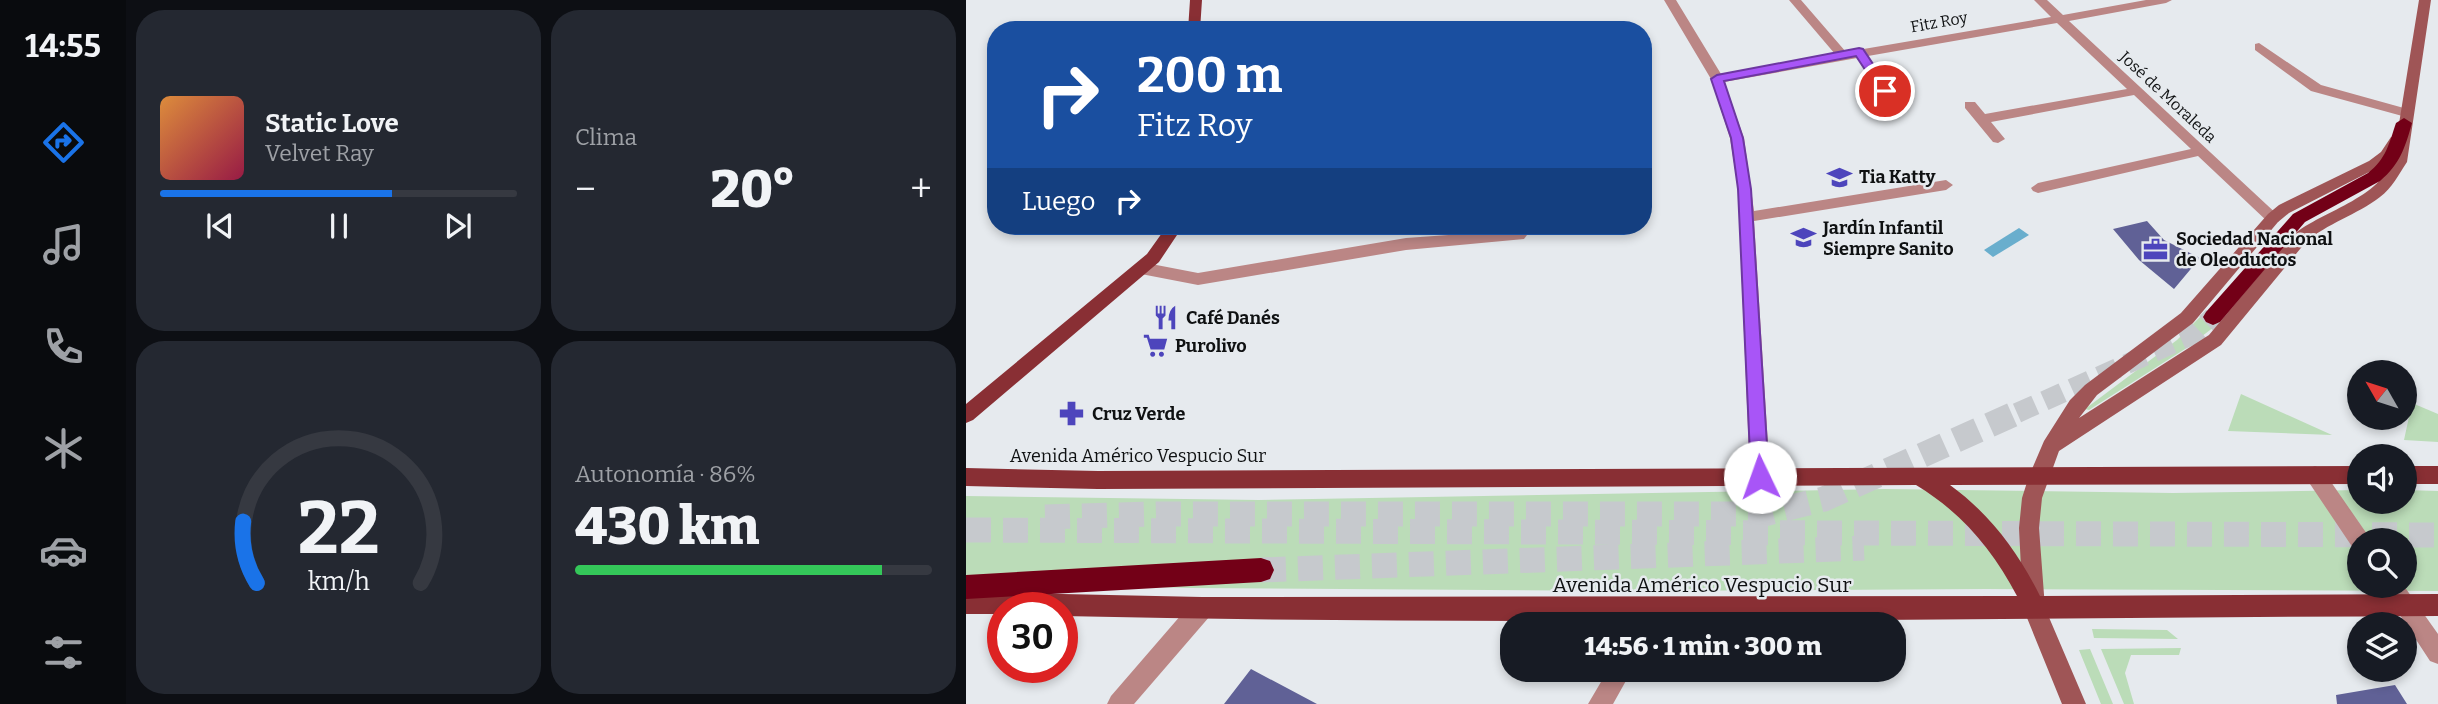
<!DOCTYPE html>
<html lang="es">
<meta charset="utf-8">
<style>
body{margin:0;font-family:Bitter,serif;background:#242831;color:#f1f3f6;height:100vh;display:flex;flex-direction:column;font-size:26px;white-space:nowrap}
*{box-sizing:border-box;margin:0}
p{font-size:23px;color:#9ea1a6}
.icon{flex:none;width:38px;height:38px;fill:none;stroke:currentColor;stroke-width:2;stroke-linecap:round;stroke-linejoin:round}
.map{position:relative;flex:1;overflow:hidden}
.details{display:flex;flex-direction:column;gap:10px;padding:10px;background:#0d0f14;width:840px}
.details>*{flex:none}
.banner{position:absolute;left:21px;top:21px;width:665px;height:214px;border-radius:28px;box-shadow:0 4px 10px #0003;background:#1a4fa0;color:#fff;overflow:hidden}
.needle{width:46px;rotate:309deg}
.buttons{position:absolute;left:1381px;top:360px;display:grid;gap:14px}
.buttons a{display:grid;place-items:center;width:70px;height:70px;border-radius:50%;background:#171b24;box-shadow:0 4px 10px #0003;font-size:35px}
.speed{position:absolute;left:21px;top:592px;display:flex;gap:14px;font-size:35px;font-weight:700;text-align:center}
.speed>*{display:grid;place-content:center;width:91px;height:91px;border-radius:50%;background:#171b24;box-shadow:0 4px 10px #0003;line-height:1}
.speed .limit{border:10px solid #d22;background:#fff;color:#111}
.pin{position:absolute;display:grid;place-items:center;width:60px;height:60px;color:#fff;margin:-30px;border:4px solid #fff;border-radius:50%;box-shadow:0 2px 7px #0007}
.me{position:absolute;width:77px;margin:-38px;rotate:357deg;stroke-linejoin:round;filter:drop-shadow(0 0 5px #0008)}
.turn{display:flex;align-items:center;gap:24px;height:147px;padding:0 35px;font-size:32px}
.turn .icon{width:91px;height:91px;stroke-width:2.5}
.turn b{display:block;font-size:49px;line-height:60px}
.then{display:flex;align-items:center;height:66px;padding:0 35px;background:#0003;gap:14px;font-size:26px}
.big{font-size:52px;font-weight:800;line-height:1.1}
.details .widget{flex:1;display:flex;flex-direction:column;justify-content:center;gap:10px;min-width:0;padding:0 24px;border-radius:28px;background:#242831}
.details .dial{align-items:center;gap:0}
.dial svg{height:182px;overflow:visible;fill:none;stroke:#363941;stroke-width:7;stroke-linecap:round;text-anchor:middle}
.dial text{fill:#f1f3f6;stroke:none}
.song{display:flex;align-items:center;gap:21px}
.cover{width:84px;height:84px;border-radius:10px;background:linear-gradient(135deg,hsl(30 70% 55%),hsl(340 70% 35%))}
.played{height:7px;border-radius:4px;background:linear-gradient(90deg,#1a73e8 65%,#363941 65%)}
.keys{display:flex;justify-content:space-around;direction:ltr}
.heat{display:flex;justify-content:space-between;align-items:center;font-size:38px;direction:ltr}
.charge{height:10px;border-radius:5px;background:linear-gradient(90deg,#34c759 86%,#363941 0)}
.details .tiles{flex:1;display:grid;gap:10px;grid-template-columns:repeat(2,1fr)}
.trip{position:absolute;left:534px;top:612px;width:406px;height:70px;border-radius:28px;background:#171b24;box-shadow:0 4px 10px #0003;font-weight:800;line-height:70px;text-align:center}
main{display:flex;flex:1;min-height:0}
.tab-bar{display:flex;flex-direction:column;width:126px;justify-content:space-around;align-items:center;background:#090b0e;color:#9ea1a6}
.tab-bar .icon{width:49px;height:49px}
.tab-bar .active{color:#1a73e8}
.tab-bar b{font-size:32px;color:#f1f3f6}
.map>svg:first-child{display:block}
.green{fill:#bbdcb8;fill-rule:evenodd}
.water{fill:#69aecd}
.building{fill:#606196}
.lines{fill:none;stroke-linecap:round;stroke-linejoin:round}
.highway-tunnel-far1{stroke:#c6c9cd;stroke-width:20;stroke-dasharray:20 10;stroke-linecap:butt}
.highway-tunnel{stroke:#c6c9cd;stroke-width:25;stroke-dasharray:25 12;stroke-linecap:butt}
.street{fill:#bb8685;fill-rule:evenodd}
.secondary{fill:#9f5556;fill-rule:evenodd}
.primary{fill:#892f34;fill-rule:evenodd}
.highway{fill:#730017;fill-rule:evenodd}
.route{fill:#a855f7;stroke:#6d37a1;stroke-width:2}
.labels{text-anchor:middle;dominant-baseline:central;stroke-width:5;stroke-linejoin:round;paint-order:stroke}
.far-street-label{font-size:16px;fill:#0f1112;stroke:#e6eaee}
.poi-label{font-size:18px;font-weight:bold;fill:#0f1112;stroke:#e6eaee;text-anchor:start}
.street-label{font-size:18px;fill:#0f1112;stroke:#e6eaee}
.near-street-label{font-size:21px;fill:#0f1112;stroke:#e6eaee}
</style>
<main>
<nav class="tab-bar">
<b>14:55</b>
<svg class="icon active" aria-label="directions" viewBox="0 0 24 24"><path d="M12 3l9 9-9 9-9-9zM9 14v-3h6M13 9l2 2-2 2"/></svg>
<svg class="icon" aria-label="music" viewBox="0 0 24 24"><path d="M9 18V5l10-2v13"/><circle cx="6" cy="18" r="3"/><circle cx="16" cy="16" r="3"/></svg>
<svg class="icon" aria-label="phone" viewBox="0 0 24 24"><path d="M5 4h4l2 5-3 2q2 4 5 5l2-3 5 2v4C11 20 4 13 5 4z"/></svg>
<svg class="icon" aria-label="climate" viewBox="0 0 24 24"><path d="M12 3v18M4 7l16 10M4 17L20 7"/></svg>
<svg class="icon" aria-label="car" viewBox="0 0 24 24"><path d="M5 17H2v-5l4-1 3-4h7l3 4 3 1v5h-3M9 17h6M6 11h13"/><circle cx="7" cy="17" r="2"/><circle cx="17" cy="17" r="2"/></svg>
<svg class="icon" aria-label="filters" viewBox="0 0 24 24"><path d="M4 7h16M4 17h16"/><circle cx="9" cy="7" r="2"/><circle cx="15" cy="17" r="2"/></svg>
</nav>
<section class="details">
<div class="tiles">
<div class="widget">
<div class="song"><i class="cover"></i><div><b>Static Love</b><p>Velvet Ray</p></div></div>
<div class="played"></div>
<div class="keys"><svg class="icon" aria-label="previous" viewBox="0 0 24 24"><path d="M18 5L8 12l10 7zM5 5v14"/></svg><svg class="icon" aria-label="pause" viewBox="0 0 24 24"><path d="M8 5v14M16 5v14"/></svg><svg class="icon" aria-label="next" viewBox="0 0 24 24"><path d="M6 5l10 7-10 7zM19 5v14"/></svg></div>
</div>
<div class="widget"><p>Clima</p>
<div class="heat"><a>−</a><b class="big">20°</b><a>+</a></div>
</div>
<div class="widget dial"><svg viewBox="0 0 100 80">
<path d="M14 69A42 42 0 1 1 86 69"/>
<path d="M14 69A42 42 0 0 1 8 42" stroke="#1a73e8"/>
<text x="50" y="56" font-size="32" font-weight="700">22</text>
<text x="50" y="72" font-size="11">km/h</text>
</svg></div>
<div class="widget"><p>Autonomía · 86%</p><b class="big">430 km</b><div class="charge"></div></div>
</div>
</section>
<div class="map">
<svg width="1472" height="704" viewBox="0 0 1472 704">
<rect width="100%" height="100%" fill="#e6eaee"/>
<path class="green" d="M1236 315 1252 324 1219 349 1123 410 1119 409 1211 340Z
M1275 394 1366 435 1262 431Z
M1446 403 1472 414V442L1438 440Z
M919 489 1207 493 1393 490V502H1438L1439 490 1472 491V591L1020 589 664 591 224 588 0 582V496L293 500ZM1393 541H1438V586H1393Z
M1126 629 1201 630 1212 639 1128 638Z
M1215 648 1213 655H1165L1159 673 1168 704H1158L1135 649Z
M1124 649 1147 704H1135L1113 650Z"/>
<path class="water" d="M1053 228 1063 235 1027 257 1018 250Z"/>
<path class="building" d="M1181 221 1198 240 1234 258 1208 289 1173 260 1147 229Z
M285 669 351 704H258Z
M1429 685 1441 704H1371L1370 695Z"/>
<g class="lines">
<path class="highway-tunnel-far1" d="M1051 413 1230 333 1247 317"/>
<path class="highway-tunnel" d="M79 517 190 514H798L858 499 1055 411
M0 530 1472 535
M295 570 898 548"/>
<path class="street" d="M698 0H710L755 74 869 54 823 0H835L880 52 1085 17 1068 0H1081L1097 15 1180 0H1206L1200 3 1103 21 1315 218 1312 222H1302L1232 156 1072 193 1067 191 1065 188 1072 183 1225 149 1168 95 1025 122 1039 139 1032 143 1027 142 999 108V102H1009L1019 114 1161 89 1091 23 902 56 939 111 932 115 927 114 891 58 758 82 778 138 788 211 980 180 987 185 980 190 788 221 804 477 801 483 794 486 787 483 784 477 772 189 764 138 745 79Z
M1293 43 1355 85 1445 110 1447 113 1440 117 1345 91 1289 50V44Z
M553 230 561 235 558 239 440 250 232 285 175 274 167 268 175 262 232 273 440 238Z
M1349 466 1356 469 1401 534 1404 541H1393V550L1387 548 1342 481 1339 475 1342 469Z
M1415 586H1438L1472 634V664L1464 661Z
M236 597 244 600 247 608 244 616 168 704H141L145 696 228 600Z
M642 670H666L647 704H622Z"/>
<path class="secondary" d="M1453 0H1465L1441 162C1433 174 1426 188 1414 197 1391 215 1361 223 1339 243L1255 345 1093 451 1076 498 1073 528 1079 608 1120 704H1096L1057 608 1053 528 1056 498 1063 476 1078 441 1104 400 1119 385 1215 313 1302 214 1313 205 1403 161 1415 152 1425 137 1431 136ZM1428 153C1421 197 1357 210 1327 235L1243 335 1113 418 1131 395 1227 323 1312 222 1323 213 1413 167Z"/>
<path class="primary" d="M224 0H236L234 30H222Z
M201 226H217L193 262 7 420 0 423V404L181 254Z
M1393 466V484L984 485C1024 514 1052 552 1074 596L1472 594V616C1014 618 555 626 96 616V607H37V614H0V592L236 597 1051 596C1027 550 995 512 950 485L132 489 0 486V468L132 471Z
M1438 466H1472V484H1438Z"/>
<path class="highway" d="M1438 118 1446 123C1439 148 1434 164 1414 181L1339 222 1254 322 1247 325 1240 322 1237 317 1240 312 1327 214 1402 173C1420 159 1423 144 1430 123Z
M295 558 304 561 308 570 304 579 295 582 0 599V575Z"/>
</g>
<path class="route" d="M893 48 897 49 925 91 923 94H915L890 56 758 81 777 138 785 189 803 477 801 482 794 485 788 482 785 477 772 189 765 138 745 79 751 75Z"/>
<defs>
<symbol id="school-bare" viewBox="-9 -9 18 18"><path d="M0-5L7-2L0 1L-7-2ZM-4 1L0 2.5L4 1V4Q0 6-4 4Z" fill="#4d45bc" stroke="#e6eaee" stroke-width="2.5" paint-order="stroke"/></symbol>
<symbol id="office-bare" viewBox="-9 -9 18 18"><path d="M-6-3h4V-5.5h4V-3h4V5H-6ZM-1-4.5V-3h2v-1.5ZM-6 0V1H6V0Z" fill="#4d45bc" stroke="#e6eaee" stroke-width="2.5" paint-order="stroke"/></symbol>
<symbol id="restaurant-bare" viewBox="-9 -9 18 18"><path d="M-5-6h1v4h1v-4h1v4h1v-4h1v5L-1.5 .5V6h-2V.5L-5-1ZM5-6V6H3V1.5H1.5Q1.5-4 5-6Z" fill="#4d45bc" stroke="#e6eaee" stroke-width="2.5" paint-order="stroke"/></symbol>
<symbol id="supermarket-bare" viewBox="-9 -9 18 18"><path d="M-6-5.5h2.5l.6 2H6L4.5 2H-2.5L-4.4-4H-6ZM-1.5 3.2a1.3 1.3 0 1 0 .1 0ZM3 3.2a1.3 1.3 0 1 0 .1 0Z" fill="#4d45bc" stroke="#e6eaee" stroke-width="2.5" paint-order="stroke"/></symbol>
<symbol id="pharmacy-bare" viewBox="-9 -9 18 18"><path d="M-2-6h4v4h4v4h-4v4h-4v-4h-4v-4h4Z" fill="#4d45bc" stroke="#e6eaee" stroke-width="2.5" paint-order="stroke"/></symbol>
</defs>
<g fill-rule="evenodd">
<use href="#school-bare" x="856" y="160" width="35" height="35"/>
<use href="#school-bare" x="820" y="220" width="35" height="35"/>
<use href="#office-bare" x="1172" y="232" width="35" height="35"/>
<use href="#restaurant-bare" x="182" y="300" width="35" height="35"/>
<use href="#supermarket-bare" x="172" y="328" width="35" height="35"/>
<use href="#pharmacy-bare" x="88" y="396" width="35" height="35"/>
</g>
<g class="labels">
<g class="far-street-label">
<text transform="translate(973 22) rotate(-10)">Fitz Roy</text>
<text transform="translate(1202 97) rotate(43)">José de Moraleda</text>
</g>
<g class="poi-label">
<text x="893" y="177">Tia Katty</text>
<text x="857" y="228">Jardín Infantil<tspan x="857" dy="21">Siempre Sanito</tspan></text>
<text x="1210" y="239">Sociedad Nacional<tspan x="1210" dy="21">de Oleoductos</tspan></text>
<text x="220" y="318">Café Danés</text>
<text x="209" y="346">Purolivo</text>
<text x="126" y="414">Cruz Verde</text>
</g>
<g class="street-label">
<text x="172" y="456">Avenida Américo Vespucio Sur</text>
</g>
<g class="near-street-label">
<text x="736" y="585">Avenida Américo Vespucio Sur</text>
</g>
</g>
</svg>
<div class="buttons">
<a><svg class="needle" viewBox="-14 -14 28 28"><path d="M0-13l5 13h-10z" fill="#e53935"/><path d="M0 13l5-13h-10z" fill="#9ea1a6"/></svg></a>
<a><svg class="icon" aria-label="sound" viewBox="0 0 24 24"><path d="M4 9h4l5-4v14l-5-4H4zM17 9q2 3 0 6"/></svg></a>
<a><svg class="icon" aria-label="search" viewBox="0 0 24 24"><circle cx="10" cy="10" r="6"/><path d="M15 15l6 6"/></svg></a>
<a><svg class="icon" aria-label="layers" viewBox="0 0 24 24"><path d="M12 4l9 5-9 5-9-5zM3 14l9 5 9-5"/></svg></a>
</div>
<div class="speed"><div class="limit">30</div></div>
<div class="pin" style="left:919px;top:91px;background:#d93025"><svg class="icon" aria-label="arrive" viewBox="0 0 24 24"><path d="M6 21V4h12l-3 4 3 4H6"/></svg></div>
<svg class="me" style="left:794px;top:477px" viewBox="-20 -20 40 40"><circle r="19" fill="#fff"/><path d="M0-13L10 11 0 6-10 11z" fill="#a855f7"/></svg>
<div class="trip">14:56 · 1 min · 300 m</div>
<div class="banner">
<div class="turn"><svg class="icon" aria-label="right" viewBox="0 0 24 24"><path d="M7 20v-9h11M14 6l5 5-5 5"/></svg><div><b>200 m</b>Fitz Roy</div></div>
<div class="then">Luego<svg class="icon" aria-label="right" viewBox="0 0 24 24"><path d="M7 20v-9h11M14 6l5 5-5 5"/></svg></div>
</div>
</div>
</main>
